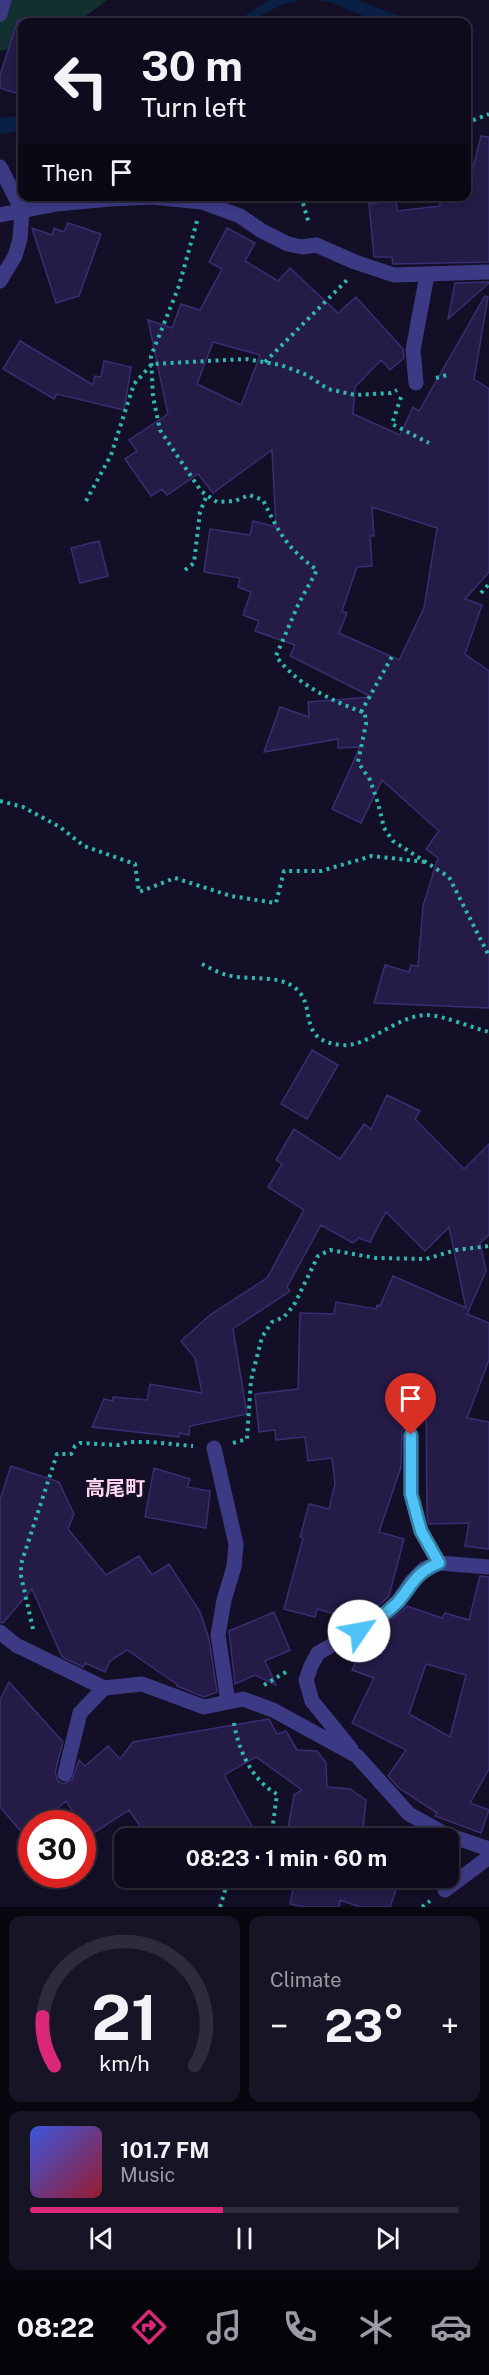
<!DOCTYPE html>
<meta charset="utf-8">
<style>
body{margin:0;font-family:"Public Sans","Noto Sans JP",sans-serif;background:#171425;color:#f1f3f6;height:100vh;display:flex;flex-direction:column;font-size:22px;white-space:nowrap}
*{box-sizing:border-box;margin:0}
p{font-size:20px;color:#9b9ba3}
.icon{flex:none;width:33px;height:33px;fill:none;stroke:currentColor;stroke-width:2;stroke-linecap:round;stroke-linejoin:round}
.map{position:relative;height:1907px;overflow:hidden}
.details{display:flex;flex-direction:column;gap:9px;padding:9px;background:#08060f;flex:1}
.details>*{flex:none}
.hud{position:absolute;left:18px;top:18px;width:453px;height:183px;border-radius:12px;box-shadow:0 3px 9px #0003,0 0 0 2px #2e2b3b;background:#0e0b1c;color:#f1f3f6;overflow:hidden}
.speed{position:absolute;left:18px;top:1810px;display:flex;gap:12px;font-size:30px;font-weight:700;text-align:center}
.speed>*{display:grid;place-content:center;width:78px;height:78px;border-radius:50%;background:#0e0b1c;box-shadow:0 3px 9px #0003,0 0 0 2px #2e2b3b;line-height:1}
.speed .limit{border:9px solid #d22;background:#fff;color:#111}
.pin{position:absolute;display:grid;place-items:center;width:51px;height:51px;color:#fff;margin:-62px -26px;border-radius:50% 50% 50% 0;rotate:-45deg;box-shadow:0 0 6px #0007}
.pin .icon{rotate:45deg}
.me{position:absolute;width:66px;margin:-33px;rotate:57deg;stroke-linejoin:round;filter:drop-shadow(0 0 4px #0008)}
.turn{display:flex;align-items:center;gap:21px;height:126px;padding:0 24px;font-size:27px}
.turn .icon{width:78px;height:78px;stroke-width:2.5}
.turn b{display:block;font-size:42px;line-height:51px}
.then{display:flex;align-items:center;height:57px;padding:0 24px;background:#0003;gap:12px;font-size:22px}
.big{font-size:45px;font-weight:700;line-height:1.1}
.details .widget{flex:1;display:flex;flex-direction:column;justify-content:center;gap:9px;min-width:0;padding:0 21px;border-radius:12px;background:#171425}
.details .dial{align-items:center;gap:0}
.dial svg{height:156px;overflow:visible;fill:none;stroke:#2e2b3b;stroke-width:7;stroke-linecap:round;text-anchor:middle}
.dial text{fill:#f1f3f6;stroke:none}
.song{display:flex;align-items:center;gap:18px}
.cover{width:72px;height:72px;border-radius:9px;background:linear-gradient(135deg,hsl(230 70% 55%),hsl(350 70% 35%))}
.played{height:6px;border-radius:3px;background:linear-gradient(90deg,#db2777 45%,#2e2b3b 45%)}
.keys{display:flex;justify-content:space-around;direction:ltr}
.heat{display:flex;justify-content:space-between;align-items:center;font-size:33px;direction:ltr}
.details .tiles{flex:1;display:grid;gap:9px;grid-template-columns:1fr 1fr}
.widget:last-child{grid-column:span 2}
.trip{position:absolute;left:114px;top:1828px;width:345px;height:60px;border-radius:12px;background:#0e0b1c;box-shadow:0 3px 9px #0003,0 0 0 2px #2e2b3b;font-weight:700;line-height:60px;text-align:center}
.dock{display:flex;height:96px;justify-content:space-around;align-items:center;background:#06040b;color:#9b9ba3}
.dock .icon{width:42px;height:42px}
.dock .current{color:#db2777}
.dock b{font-size:27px;color:#f1f3f6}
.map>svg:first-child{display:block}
.green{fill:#12302f}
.water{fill:#0a1f44}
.building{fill:#241b47;stroke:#3b2d73;stroke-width:1.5;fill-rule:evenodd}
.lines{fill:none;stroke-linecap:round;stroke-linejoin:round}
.path{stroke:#2fb8b0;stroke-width:4;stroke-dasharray:3 4.5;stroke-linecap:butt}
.minor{stroke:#3d3a85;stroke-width:15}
.route-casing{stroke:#337fa1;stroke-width:15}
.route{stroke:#4fc3f7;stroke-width:10}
.labels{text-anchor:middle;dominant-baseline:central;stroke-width:6;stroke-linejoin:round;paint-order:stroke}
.quarter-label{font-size:20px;font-weight:bold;fill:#ffd6f0;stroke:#130f26}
</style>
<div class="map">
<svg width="489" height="1907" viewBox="0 0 489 1907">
<rect width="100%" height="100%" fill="#130f26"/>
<path class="green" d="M0 0H107L78 22H22V45L0 51Z"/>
<path class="water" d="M268 0H301L281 5 247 22H226L243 17Z
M314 0H357L416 22H378L330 2Z
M22 115V131L0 134V118Z"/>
<path class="building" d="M18 20H22V95L0 88V75Z
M481 136 489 137V262L393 264 392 257H374L369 204 396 201 397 211 440 206V196H466Z
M68 223 101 234 79 296 56 303 32 228 52 235 54 228 64 232Z
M227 228 255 243 245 261 278 281 290 268 338 313 356 297 403 349 404 358 390 370 381 360 355 387 353 414 400 435 413 407 419 411 485 296 488 297 474 379 489 389V572L465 599 482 605 465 654 489 671V1008L374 1003 385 965 409 972 411 965 418 966 423 906 438 858 426 849 439 831 382 780 361 823 332 809 360 747 338 748V739L264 752 280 707 309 717 308 702 372 697 290 656 295 645 255 631 259 621 243 615 251 592 238 587 240 578 204 572 210 529 250 535 253 521 276 527 272 450 213 493 198 474 167 495 162 489 151 496 125 459 137 451 129 440 168 414 148 320 172 328 181 304 200 310 222 269 209 262ZM213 342 260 355 241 405 197 384ZM372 507 437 528 424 608 399 660 339 633 347 613 342 611 357 567 372 566 370 536H374Z
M489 282V283L448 319 455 283Z
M20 341 93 385 95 376 101 377 104 361 131 367 124 410 57 394 54 399 3 369Z
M99 541 108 576 80 583 71 548Z
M312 1050 338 1065 307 1119 281 1104Z
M387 1095 420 1111 415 1119 464 1169 489 1144V1235L480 1243 486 1271 467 1314 489 1323V1360L467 1418 489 1422V1549L465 1546 469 1523 429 1524 427 1515 426 1397 415 1426H407L402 1431 401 1467 379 1532 404 1539 389 1596 373 1611 357 1620 317 1609 315 1617 284 1609 303 1538 300 1537 309 1504 329 1509 335 1484 332 1458 308 1461 305 1437 276 1440 275 1430 259 1432 255 1394 298 1389 300 1313 334 1314 336 1302 376 1309 377 1305 380 1306 393 1276 466 1308 449 1227 425 1251 386 1212 370 1242 359 1238 353 1243 321 1225 287 1287 290 1291 233 1329 247 1414 190 1426 189 1435 179 1433V1437L92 1427 104 1399 113 1401V1397L147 1400 150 1384 202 1393 195 1358 181 1341 210 1315 267 1278 304 1210 268 1187 282 1164 276 1160 294 1129 340 1159 364 1124 371 1129Z
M11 1466 59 1482 74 1514 68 1529 106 1575 139 1556 152 1575 169 1564 200 1612 209 1639 217 1692 204 1697 177 1686 178 1685 127 1650 110 1661 105 1672 85 1663 83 1667 62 1657 32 1589 3 1623 0 1622V1500Z
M154 1468 190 1479 187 1487 210 1491 206 1528 145 1517Z
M480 1576 489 1577V1769L470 1803 489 1810 481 1833 435 1816 437 1813 399 1788 388 1776 406 1750 352 1723 374 1678 352 1670 368 1636 385 1626 407 1606 442 1618 445 1613 469 1620ZM426 1664 466 1675 450 1737 409 1714Z
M274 1612 290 1650 265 1661 276 1685 255 1675 235 1684 229 1631Z
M9 1682 63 1742 55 1772 58 1781 63 1784 72 1780 79 1760 85 1766 108 1746 120 1759 133 1742 269 1719 277 1734 286 1731 297 1750 317 1751 326 1763 327 1787 350 1789 366 1800 362 1839H286L294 1795 302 1790 256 1757 224 1775 253 1828 232 1839H149L129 1810 89 1836 66 1801 38 1824H32V1829L24 1835 0 1807V1700Z
M295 1878H400L390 1907H360L340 1900 339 1907H305L290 1904Z"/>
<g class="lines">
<path class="path" d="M466 123 489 114
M301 196 309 224
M197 221 179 286 151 356 153 397 160 430 201 491 217 502 235 501 249 495 263 500C279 533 287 548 317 570L298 605 276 656C297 685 332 701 365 713L366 724 358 762 370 780 378 803 384 828 393 841 449 877 489 956
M265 362 347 280
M436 378 447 375
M401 397 392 424 429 443
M86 501 111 455 134 384 152 364 246 359 281 365 307 375 328 389 355 395 391 393 397 390
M185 570 194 563 200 512 207 495
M481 593 489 584
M361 712 394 653
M0 801 23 807 60 827 84 846 135 864 139 892 175 878 231 896 276 903 284 871H321L372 856 425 862
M202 964C210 968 219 973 227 975 248 981 276 974 294 987 319 1005 294 1041 342 1045 367 1048 397 1015 427 1015 442 1015 473 1028 489 1032
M233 1443 247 1439 251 1380 262 1337 272 1322 284 1317 294 1305 318 1256 330 1250 376 1258 426 1259 456 1250 489 1246
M33 1629 21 1576V1564L57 1454H71L75 1446 80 1443 118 1445 130 1442H150L193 1446
M264 1685 286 1672
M234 1723C238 1749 252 1781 277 1794L271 1839
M220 1907 226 1887 232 1878
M422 1907 430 1901"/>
<path class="minor" d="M0 14 4 0
M0 167 22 210 20 239 15 256 0 281
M0 215 57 204 110 199 152 197 202 202 240 216 262 231 288 244 302 247 316 245 355 262 394 275 489 272
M416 383 413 350 427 275
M411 1435V1494L421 1531 439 1563 489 1567
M214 1448 236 1544 234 1567 224 1600 218 1635 228 1702
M0 1632 16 1645 104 1688 142 1684 204 1707 243 1699 273 1710 357 1756 409 1814 445 1834 489 1849
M351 1749 312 1701 306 1680 311 1666 318 1653 379 1619 398 1601 412 1581 424 1569 439 1563
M65 1774 80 1713 104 1688
M445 1890 489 1857"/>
</g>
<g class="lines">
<defs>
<path id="route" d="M359 1631C373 1623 386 1614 398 1602 413 1584 415 1573 439 1563L421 1531 411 1494V1435"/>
</defs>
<use href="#route" class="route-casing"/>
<use href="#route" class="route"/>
</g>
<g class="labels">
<g class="quarter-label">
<text x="115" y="1488">高尾町</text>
</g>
</g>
</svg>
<div class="speed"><div class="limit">30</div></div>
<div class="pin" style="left:411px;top:1435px;background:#d93025"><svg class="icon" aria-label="arrive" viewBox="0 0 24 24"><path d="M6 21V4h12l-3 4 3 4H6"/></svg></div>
<svg class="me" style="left:359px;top:1631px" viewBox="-20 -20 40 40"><circle r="19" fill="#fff"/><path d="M0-13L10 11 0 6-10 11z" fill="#4fc3f7"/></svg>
<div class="trip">08:23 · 1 min · 60 m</div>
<div class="hud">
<div class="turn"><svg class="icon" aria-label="left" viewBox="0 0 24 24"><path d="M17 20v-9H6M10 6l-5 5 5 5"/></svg><div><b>30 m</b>Turn left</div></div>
<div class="then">Then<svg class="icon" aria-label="arrive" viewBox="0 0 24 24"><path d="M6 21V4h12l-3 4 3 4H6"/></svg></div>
</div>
</div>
<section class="details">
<div class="tiles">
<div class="widget dial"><svg viewBox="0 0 100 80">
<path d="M14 69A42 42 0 1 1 86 69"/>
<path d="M14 69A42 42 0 0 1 8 44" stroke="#db2777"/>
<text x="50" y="56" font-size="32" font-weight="700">21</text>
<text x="50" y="72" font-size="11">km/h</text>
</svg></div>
<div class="widget"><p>Climate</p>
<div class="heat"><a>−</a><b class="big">23°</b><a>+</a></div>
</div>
<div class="widget">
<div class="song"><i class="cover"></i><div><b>101.7 FM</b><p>Music</p></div></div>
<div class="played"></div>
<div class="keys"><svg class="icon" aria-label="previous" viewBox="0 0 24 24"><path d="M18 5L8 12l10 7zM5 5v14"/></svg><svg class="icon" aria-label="pause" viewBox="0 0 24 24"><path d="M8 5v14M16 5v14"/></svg><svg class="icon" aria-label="next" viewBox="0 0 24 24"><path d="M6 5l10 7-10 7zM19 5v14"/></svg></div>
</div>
</div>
</section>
<nav class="dock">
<b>08:22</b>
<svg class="icon current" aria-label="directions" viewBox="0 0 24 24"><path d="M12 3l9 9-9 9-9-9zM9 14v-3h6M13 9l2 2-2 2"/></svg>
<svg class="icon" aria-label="music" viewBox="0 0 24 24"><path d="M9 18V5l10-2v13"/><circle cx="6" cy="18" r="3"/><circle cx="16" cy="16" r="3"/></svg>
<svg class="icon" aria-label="phone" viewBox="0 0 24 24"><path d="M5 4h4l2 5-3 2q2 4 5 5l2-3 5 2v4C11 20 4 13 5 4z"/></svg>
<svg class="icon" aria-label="climate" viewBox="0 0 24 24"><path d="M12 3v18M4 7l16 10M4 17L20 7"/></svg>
<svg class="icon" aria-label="car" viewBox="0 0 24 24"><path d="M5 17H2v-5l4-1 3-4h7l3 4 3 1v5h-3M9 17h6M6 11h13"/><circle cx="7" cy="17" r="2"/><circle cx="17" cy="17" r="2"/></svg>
</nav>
